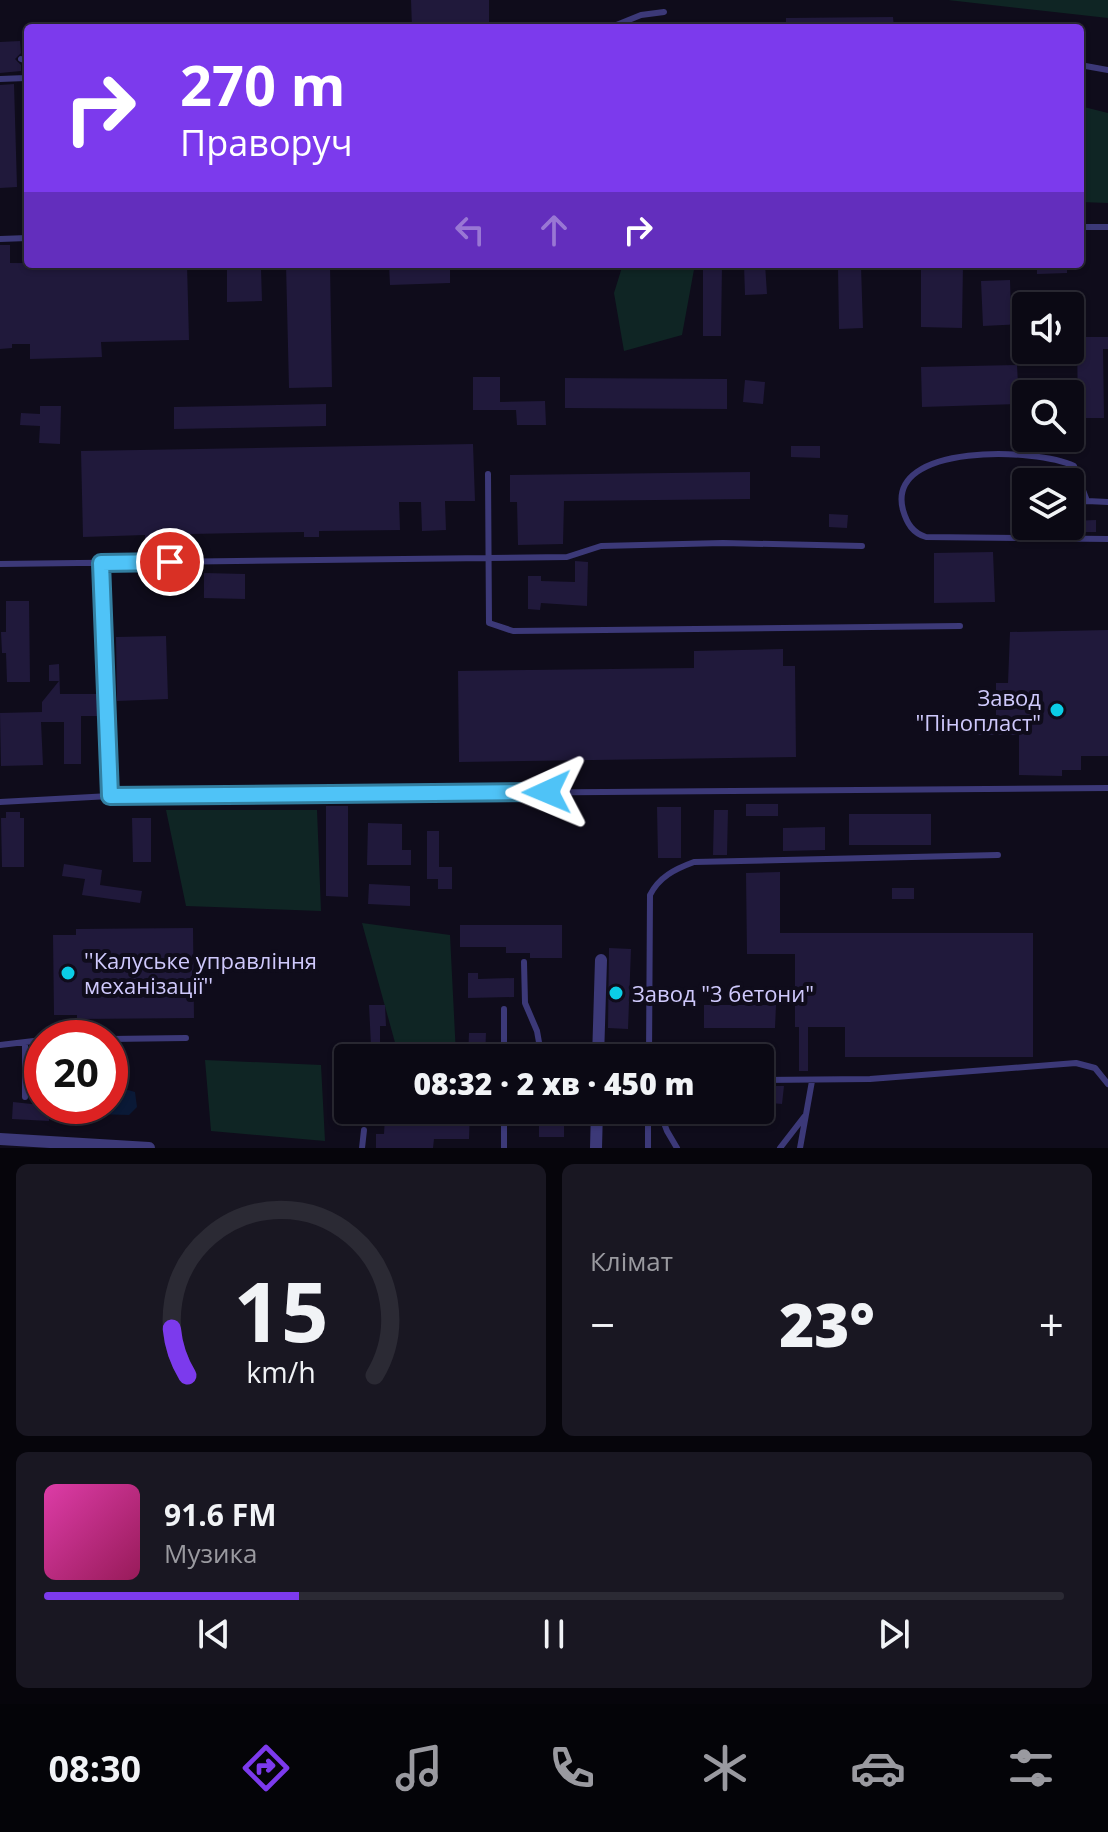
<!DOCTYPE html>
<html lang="uk">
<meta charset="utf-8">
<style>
body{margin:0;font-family:"Open Sans",sans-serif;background:#191722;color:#f1f3f6;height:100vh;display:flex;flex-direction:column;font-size:30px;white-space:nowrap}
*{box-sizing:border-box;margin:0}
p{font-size:26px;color:#9a9aa0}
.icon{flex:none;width:44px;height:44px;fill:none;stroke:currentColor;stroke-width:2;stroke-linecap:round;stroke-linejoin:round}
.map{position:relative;height:1148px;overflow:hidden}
.panel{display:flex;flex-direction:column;gap:16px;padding:16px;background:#06050b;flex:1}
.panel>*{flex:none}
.guide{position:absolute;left:24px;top:24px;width:1060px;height:244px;border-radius:8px;box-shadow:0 2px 6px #0004,0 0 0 2px #2b2a34;background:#7c3aed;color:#fff;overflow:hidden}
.tools{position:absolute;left:1012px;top:292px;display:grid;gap:16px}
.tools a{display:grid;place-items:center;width:72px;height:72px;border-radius:8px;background:#0b0914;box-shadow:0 2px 6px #0004,0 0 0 2px #2b2a34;font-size:40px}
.speed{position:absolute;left:24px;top:1020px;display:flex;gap:16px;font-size:40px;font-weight:700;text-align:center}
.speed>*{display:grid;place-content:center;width:104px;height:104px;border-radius:50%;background:#0b0914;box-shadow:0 2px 6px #0004,0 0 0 2px #2b2a34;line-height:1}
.speed .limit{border:12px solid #d22;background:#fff;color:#111}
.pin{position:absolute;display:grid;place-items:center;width:68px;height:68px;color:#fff;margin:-34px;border:4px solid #fff;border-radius:50%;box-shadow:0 2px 8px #0007}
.me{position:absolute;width:88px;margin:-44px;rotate:269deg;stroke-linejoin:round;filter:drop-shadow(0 0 6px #0008)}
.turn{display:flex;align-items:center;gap:28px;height:168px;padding:0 24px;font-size:36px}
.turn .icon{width:104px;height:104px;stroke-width:2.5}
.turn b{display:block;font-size:56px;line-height:68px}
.lanes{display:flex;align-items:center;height:76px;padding:0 24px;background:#0003;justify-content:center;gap:40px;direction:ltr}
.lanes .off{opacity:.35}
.big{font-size:60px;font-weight:800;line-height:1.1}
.panel .card{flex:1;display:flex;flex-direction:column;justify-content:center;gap:12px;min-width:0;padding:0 28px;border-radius:12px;background:#191722}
.panel .dial{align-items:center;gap:0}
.dial svg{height:208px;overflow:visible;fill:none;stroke:#2b2a34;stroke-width:7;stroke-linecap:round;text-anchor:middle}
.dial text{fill:#f1f3f6;stroke:none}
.song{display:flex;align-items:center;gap:24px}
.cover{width:96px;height:96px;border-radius:12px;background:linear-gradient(135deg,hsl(320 70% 55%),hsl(330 70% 35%))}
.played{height:8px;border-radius:4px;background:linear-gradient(90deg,#7c3aed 25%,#2b2a34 25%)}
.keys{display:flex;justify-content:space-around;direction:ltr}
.heat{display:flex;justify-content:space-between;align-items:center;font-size:44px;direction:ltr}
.panel .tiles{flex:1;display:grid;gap:16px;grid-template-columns:1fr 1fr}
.card:last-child{grid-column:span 2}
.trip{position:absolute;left:334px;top:1044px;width:440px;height:80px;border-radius:8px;background:#0b0914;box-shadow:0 2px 6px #0004,0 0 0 2px #2b2a34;font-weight:800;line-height:80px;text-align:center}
.tab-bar{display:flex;height:128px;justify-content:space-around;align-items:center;background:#040408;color:#9a9aa0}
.tab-bar .icon{width:56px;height:56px}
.tab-bar .selected{color:#7c3aed}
.tab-bar b{font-size:36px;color:#f1f3f6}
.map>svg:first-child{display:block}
.green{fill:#0f2524}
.water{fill:#0a1936}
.building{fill:#20193b}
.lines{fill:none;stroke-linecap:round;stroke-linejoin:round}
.service{stroke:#3c3978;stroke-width:6}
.minor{stroke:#3c3978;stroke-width:12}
.route-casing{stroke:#337fa1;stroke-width:20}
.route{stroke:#4fc3f7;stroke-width:14}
.poi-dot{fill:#0bcde6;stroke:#0f0c1b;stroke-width:3}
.labels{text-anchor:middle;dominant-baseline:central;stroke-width:8;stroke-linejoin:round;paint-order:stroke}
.poi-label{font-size:22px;fill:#cfc9fc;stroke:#0f0c1b;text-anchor:start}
</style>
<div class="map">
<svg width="1108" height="1148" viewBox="0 0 1108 1148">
<rect width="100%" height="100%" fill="#0f0c1b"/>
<path class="green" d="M948 0H1108V18Z
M1080 106 1108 113V203L1080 202Z
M623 264H695L682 335 624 351 614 293Z
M166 810H317L321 911 186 906Z
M362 923 450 935 456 1055 399 1057Z
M205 1060 321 1065 325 1141 211 1131Z"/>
<path class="water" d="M128 1090 135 1092 137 1107 129 1115 92 1114 64 1108 110 1106V1091Z"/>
<path class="building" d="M411 0H489V28H412Z
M893 17 894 28H786V18Z
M20 41 21 53 15 59 21 65V71L0 73V42Z
M14 84 17 187 0 188V85Z
M0 245H10V263L187 264 189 340 101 342 102 357 30 359V344H12V348L0 349Z
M286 264H330L332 387 289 388Z
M389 264H450V283L390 285Z
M703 264H722L721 336H703Z
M744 264H765L767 294 745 295Z
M921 264H963L962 328 921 327Z
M1037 264H1067V273L1037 274Z
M861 266 863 328 839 329 838 267Z
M261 269 262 301 227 302V270Z
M1010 280 1011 312 1026 311V324L983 326 981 281Z
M1077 337H1108V349H1103L1104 418H1078Z
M1017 365 1019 404 922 407 921 367Z
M473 377H500V402L545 401 546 425H517L516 410H473Z
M565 378 727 379V409L565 408Z
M745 380 765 382 763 404 743 402Z
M326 404V426L174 429V407Z
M40 406H61L60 444 39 443 40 426 20 425 21 413 40 414Z
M473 444 475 501H445L446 530 422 531 421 502H399L400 530 319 531V537H304V532L189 534 190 539H160V542H145V535L83 537 81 451Z
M791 446H820V458L791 457Z
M750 472V499L564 501 563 544 518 545 517 502H510V475Z
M829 514 848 515 847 528 829 527Z
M1096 520V532H1070V521Z
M993 552 995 602 934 603V553Z
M575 561 588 562 587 606 541 603 540 610 528 609V576H541V581L575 582Z
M204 573 245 574V599L204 598Z
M6 601H29L30 682H7L6 653H2L1 632H6Z
M1108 630V756H1081V770H1062V776L1019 775V735H974V722L996 721V683H1008L1010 632Z
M166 636 168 699 117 701 116 637Z
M783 649V666H795L796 757 459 762 458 671 694 668V651Z
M59 664 60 694H97V716H81V764H64V722H41L43 765 1 766 0 713 42 712V702L59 681H49V665Z
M746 804H778V816H746Z
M326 806H348V897L326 896Z
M657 807H681V858H658Z
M714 810H728L727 855H713Z
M6 812H20V818H24V867H2L1 818H6Z
M849 814H931V845H849Z
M132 818H151V862H133Z
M368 823 402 824V850H411V865H367Z
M825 827V850L783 851V828Z
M427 831H439V867H452V889H438V879H427Z
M64 864 102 870 100 885 142 891 140 903 82 895 85 879 62 876Z
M780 872V933H1033V1057H845V1027H808V1071H799V1027H795V954H747L746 873Z
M369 884 410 886V906L368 904Z
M892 888H914V899H892Z
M460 925H562V958H530V953H506V947H460Z
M193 928 194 1018 77 1019V1015H54L53 935H76V929Z
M609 948 631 949 628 1029 608 1028Z
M468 973H478V979L514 978V997L468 998Z
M369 1005H385L386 1026H380V1046H371Z
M704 1005H776L775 1028H704Z
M469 1033H486L485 1058H468Z
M760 1086H784L782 1104 760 1102Z
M13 1102 50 1106 49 1121 12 1119Z
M446 1110H470L469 1139H434L433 1148H376V1134H384L385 1116H446Z
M539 1110H564V1137H539Z"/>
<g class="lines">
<path class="service" d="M609 28 641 15 664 12
M21 59 27 61 28 69
M1080 65 1108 70
M0 79 26 78 28 73
M1080 227H1108
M0 239 28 238
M488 474 489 623 513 631 960 626
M1087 501 1108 502
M1070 504 1087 501 1074 466C1038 448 885 442 903 510 907 524 913 533 926 537L1108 539
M101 563 110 796
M0 564 567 557 601 546 723 543 862 546
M0 802 110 796 1108 788
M524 962 525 1003 537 1031 540 1048 525 1058
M110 1039 186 1038
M0 1045 42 1040
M504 1058V1009
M649 1058 650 895C659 877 675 869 694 862L998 855
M760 1080 870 1079 1076 1063 1095 1068 1108 1084
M25 1097V1042
M659 1110 667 1131 677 1148
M362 1148 364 1130
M504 1148V1110
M648 1148V1110
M780 1148 804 1117
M800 1148 812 1081"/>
<path class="minor" d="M598 1058 601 960
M0 1139 149 1148
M596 1148 597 1110"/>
</g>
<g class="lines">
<defs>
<path id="route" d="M170 562 101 563 110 796 547 792"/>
</defs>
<use href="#route" class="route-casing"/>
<use href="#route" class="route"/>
</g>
<g class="poi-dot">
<circle cx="1057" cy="710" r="8"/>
<circle cx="68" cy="973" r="8"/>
<circle cx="616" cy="993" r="8"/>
</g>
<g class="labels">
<g class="poi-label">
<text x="1041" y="697" text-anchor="end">Завод<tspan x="1041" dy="25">"Пінопласт"</tspan></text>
<text x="84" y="960">''Калуське управління<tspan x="84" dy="25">механізації''</tspan></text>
<text x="632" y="993">Завод "3 бетони"</text>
</g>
</g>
</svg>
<div class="tools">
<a><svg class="icon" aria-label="sound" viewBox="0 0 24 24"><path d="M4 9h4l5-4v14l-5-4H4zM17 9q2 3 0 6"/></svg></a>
<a><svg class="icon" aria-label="search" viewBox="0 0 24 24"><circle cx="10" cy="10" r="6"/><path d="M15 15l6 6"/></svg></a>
<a><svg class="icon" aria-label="layers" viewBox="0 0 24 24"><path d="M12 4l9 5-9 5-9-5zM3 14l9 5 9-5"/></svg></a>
</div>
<div class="speed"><div class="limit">20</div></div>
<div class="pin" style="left:170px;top:562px;background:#d93025"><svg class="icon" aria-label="arrive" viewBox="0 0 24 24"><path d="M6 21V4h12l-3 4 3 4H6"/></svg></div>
<svg class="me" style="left:547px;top:792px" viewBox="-20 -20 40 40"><path d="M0-17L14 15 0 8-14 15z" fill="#4fc3f7" stroke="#fff" stroke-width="4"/></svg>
<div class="trip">08:32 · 2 хв · 450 m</div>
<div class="guide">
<div class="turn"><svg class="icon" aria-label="right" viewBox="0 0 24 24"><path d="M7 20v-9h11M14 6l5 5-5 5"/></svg><div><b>270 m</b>Праворуч</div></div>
<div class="lanes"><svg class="icon off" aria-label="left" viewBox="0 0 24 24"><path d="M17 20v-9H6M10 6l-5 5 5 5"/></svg><svg class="icon off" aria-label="ahead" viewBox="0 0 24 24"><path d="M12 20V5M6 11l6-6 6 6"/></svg><svg class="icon" aria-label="right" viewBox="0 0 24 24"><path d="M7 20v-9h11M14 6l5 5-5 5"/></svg></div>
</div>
</div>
<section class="panel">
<div class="tiles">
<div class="card dial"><svg viewBox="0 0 100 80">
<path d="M14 69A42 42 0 1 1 86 69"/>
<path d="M14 69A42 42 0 0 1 8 51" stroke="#7c3aed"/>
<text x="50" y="56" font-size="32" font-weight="700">15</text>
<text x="50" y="72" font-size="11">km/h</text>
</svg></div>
<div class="card"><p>Клімат</p>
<div class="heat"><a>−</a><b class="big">23°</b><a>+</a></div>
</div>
<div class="card">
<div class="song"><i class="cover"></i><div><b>91.6 FM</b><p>Музика</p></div></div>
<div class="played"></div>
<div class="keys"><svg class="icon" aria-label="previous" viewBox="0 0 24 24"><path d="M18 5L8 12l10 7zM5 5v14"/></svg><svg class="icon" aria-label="pause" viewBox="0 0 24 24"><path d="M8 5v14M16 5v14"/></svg><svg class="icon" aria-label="next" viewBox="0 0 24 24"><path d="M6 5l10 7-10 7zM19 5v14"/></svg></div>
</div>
</div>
</section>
<nav class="tab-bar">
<b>08:30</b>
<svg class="icon selected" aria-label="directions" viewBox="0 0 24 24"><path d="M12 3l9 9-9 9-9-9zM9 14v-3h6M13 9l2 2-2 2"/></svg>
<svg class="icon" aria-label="music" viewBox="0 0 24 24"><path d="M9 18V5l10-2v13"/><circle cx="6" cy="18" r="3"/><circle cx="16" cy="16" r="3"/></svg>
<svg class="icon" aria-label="phone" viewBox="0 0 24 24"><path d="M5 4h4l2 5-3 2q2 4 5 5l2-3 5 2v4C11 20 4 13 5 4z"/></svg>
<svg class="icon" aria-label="climate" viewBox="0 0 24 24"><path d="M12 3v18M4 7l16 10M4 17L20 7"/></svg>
<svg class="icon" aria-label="car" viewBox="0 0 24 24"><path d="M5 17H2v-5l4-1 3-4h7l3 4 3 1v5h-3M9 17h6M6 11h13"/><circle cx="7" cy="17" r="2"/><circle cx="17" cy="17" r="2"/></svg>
<svg class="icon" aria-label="filters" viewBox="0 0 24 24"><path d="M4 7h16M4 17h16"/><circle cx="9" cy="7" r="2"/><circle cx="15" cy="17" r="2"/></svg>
</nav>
